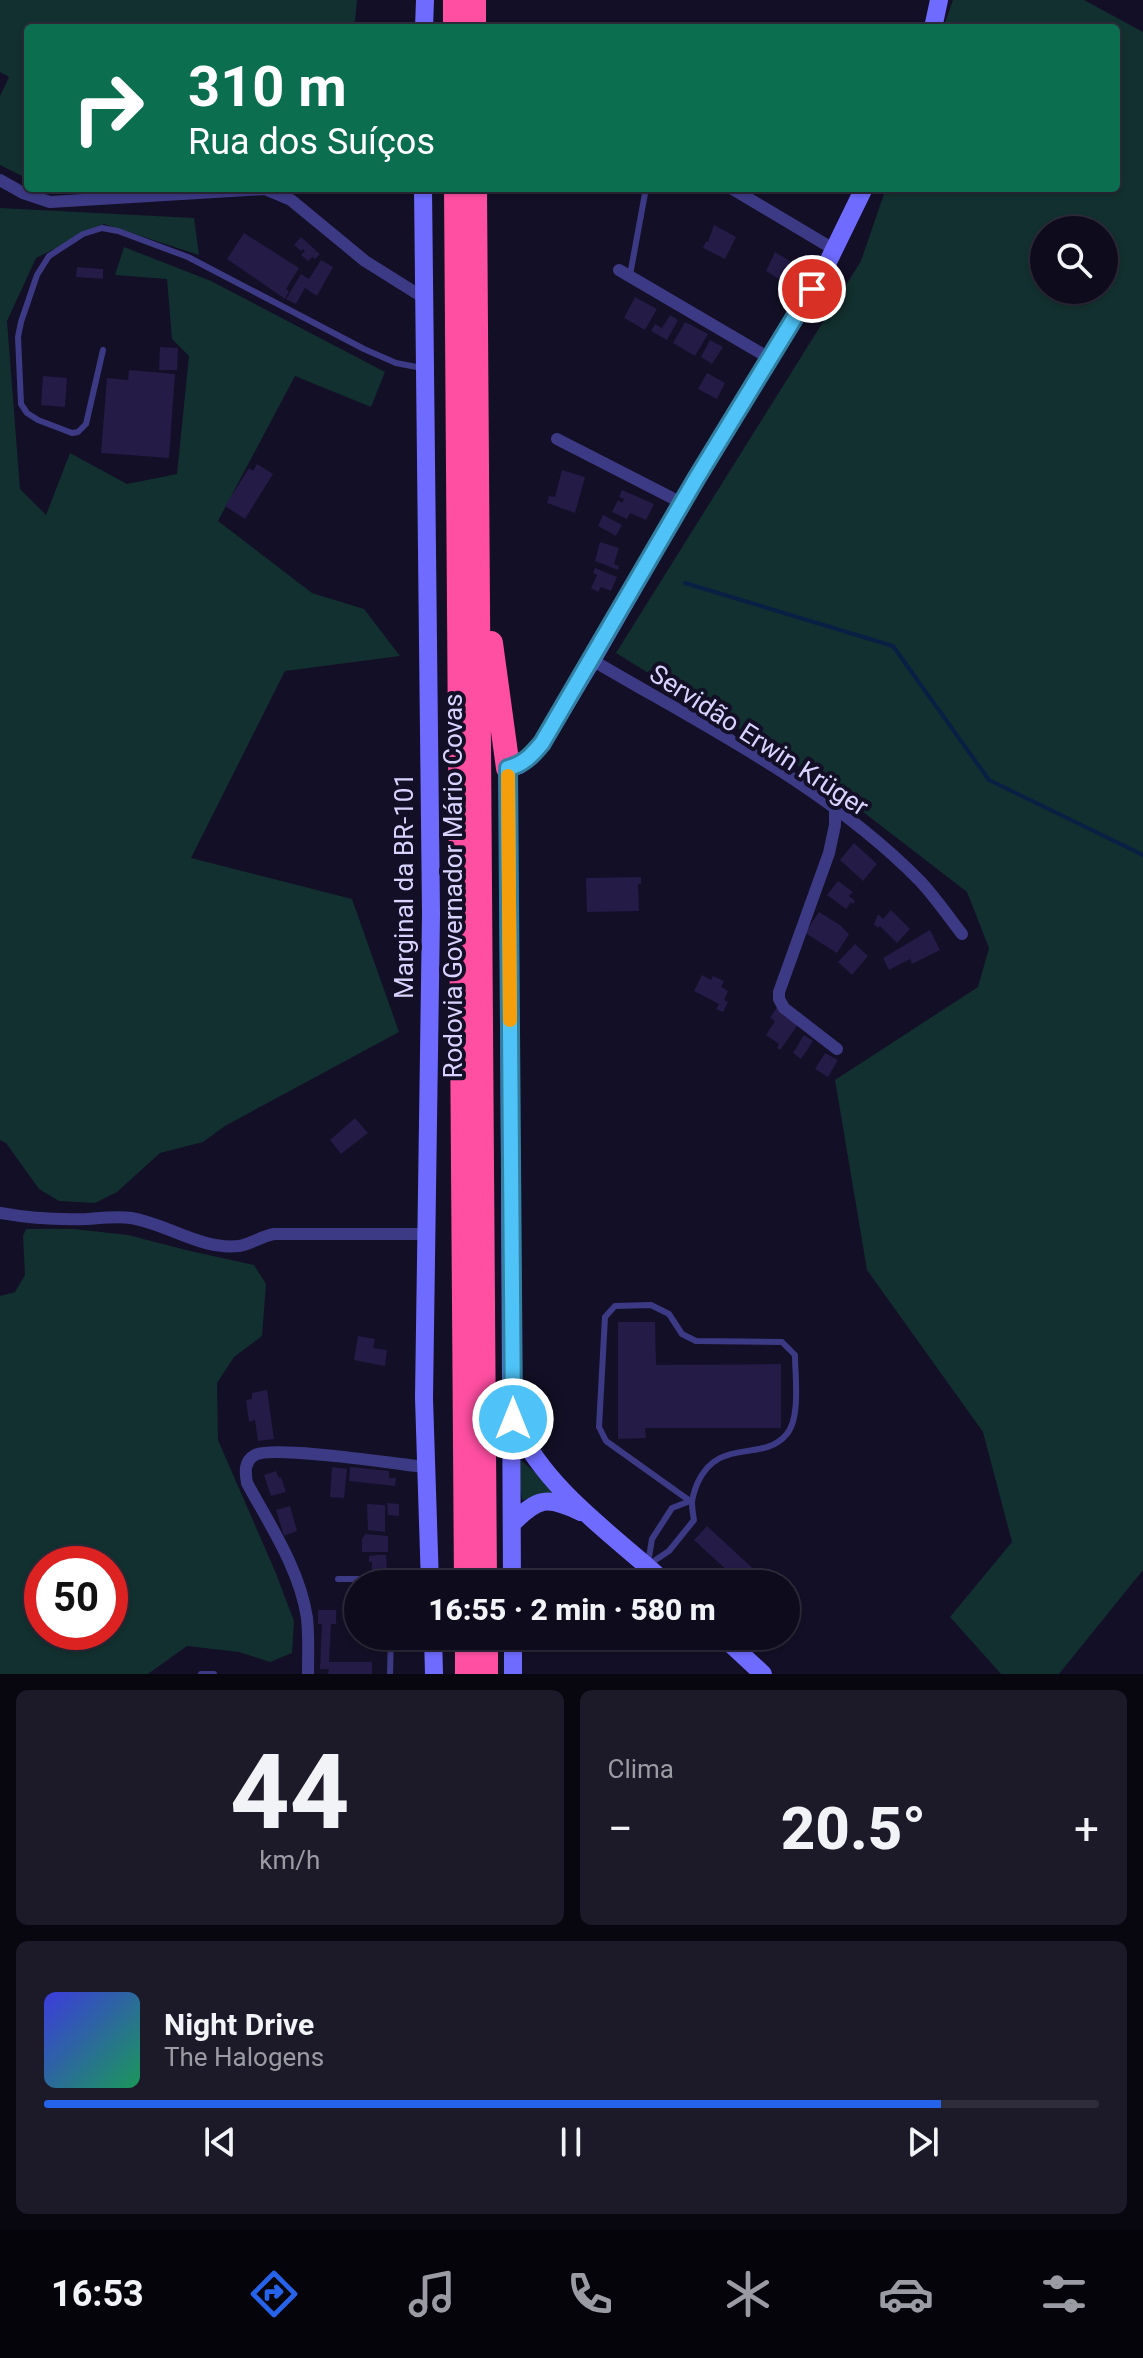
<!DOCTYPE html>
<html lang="pt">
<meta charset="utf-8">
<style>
body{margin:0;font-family:Roboto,sans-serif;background:#1c1929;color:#f1f3f6;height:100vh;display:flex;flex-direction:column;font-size:30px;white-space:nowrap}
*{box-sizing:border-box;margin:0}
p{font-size:26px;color:#9b9ba3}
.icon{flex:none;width:44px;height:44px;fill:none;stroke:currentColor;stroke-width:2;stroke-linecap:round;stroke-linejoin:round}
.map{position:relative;height:1674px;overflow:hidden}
.panel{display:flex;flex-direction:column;gap:16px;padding:16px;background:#08060f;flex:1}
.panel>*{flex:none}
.banner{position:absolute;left:24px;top:24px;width:1096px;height:168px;border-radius:8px;box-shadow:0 2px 6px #0004,0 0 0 2px #2e2b3b;background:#0b6e4f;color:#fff;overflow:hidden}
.buttons{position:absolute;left:1030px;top:216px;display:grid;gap:16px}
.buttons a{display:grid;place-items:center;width:88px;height:88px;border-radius:50%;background:#0e0b1c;box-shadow:0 2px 6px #0004,0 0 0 2px #2e2b3b;font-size:40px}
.speed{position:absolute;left:24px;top:1546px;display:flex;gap:16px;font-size:40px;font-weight:700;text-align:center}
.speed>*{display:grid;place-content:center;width:104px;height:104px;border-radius:50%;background:#0e0b1c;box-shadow:0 2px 6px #0004,0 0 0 2px #2e2b3b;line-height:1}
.speed .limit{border:12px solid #d22;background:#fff;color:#111}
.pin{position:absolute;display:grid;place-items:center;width:68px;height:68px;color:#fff;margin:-34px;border:4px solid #fff;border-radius:50%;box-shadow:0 2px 8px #0007}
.me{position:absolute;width:88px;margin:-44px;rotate:0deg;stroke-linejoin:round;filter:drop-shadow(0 0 6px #0008)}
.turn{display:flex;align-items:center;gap:28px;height:168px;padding:0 32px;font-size:36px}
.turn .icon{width:104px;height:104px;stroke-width:2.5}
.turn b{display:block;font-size:56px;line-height:68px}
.big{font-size:60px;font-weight:800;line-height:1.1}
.panel .card{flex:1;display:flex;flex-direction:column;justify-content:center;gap:12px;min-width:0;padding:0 28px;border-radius:12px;background:#1c1929}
.panel .dial{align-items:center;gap:0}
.dial b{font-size:104px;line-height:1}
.song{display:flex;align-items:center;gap:24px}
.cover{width:96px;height:96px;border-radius:12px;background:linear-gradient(135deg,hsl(240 70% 55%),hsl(150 70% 35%))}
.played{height:8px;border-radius:4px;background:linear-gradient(90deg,#2563eb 85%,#2e2b3b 85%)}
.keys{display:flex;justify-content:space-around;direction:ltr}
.heat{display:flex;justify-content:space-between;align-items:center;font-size:44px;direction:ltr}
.panel .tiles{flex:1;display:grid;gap:16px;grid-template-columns:1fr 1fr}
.card:last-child{grid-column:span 2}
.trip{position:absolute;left:344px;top:1570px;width:456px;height:80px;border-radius:40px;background:#0e0b1c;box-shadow:0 2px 6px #0004,0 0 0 2px #2e2b3b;font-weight:800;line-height:80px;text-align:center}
.tabs{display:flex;height:128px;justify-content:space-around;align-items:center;background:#06040b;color:#9b9ba3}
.tabs .icon{width:56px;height:56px}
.tabs .active{color:#2563eb}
.tabs b{font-size:36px;color:#f1f3f6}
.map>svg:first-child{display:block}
.green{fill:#12302f;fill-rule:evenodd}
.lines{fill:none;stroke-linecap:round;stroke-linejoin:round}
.stream{stroke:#0a1f44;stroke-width:4}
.building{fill:#241b47}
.lane{stroke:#3d3a85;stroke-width:6}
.street{stroke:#3d3a85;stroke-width:12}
.secondary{stroke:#6f6bff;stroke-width:18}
.highway{stroke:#ff4fa3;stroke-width:24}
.route-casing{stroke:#337fa1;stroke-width:20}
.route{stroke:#4fc3f7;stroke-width:14}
.slow{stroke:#f59e0b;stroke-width:14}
.labels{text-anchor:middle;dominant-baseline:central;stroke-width:8;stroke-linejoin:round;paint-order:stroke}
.street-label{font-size:26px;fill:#d9d4ff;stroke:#130f26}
</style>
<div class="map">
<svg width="1143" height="1674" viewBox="0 0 1143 1674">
<rect width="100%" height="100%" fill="#130f26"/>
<path class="green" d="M0 0H357L355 21 347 28H28V179L0 165V96L9 77 0 72Z
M953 0H1084L1143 32V1570L1059 1674H1001L950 1617 1012 1542 983 1432 867 1270 835 1080 978 987 989 948 967 892 823 781 616 653 861 261 886 188H1116V28H943ZM1104 230V290H1044V230Z
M0 208 194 218 199 255 104 224 36 258 7 321 20 489 46 515 70 453 127 484 177 474 189 356 172 339 167 279 115 275 124 247 211 281 385 372 371 407 295 376 218 521 312 593 364 609 400 656 285 671 191 858 352 899 399 1032 225 1126 203 1142 160 1153 117 1192 95 1203 59 1201 39 1189 6 1143 0 1140Z
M26 1229H74L128 1235 190 1251 254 1265 266 1284 262 1336 234 1357 217 1383 218 1440 275 1571 294 1621 292 1653 270 1662 239 1652 187 1646 148 1674H0V1296L15 1292 25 1275 23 1236ZM110 1564V1632H42V1564Z
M516 1456 566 1499 542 1496 522 1500Z"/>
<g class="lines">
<path class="stream" d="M685 583 893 646 989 780 1143 855"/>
</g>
<path class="building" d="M714 225 736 237 725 259 703 248 706 241 708 242Z
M244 233 299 268 286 289 289 291 285 299 227 259Z
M301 237 320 254 315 259 312 257 308 261 301 255 305 251 303 249 301 251 294 245Z
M775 252 796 265 786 280 781 276 779 279 766 271Z
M321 260 333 267 317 296 305 288 296 304 286 299 301 274 309 279Z
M77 267 103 269V279L76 277Z
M635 297 657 309 645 330 624 318Z
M670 315 678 320 667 340 651 331 655 324 662 328Z
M685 322 708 334 695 356 673 343Z
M710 340 723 347 712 364 701 357Z
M160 347 178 348 177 370H159Z
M129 370 175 374 169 458 101 453 107 378 128 380Z
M707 373 725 383 717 399 698 389Z
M43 376 67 378 65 407 41 405Z
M257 464 273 474 245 519 225 506 249 468 253 471Z
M562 470 585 477 575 513 547 503 549 496 555 497Z
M622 490 654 504 646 520 630 513 627 519 612 512 618 500 622 503 624 499 619 497Z
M603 515 622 525 616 536 598 526Z
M600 542 619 548 614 564 619 566 618 570 595 561Z
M595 568 617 577 611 591 601 587 598 592 591 588 597 575 593 573Z
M854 843 877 864 863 881 840 860Z
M641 877V884H638L639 911 587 912 586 878Z
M838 881 853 892 849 896 855 901 853 904 851 902 846 909 827 895Z
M891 910 910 929 897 943 880 926 878 928 874 924 878 914 883 919Z
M819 912 840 925 849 934 837 953 805 933Z
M930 930 940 950 912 964 910 959 889 970 883 958Z
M855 944 868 956 852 975 838 962Z
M702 975 711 980 713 976 724 981 721 987 728 991 724 1000 728 1002 723 1012 716 1009 719 1004 694 991Z
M777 1007 800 1022 780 1050 777 1048 779 1044 766 1035 775 1021 770 1018Z
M804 1035 813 1041 801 1059 793 1053Z
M825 1053 838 1060 828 1077 815 1069Z
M355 1118 368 1133 341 1154 330 1140Z
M618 1322H655L656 1365 781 1364V1428H645L646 1438 618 1439Z
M358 1336 375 1339 373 1348 387 1350 385 1366 354 1360Z
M267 1390 274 1439 258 1441 255 1420 249 1422 246 1400 252 1399V1393Z
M332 1467 347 1469 344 1498 330 1497Z
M350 1467 389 1471V1478H396L395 1486 349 1481Z
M276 1471 279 1478 281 1477 286 1492 271 1496 264 1475Z
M387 1503 399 1504V1516L388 1515Z
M367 1504 385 1505V1532L368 1530Z
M290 1506 297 1531 284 1536 276 1510Z
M707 1526 761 1576 755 1583 742 1584 694 1540Z
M365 1534 388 1536V1552H362V1539Z
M377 1555H386L387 1574 372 1575V1562H369V1556Z
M318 1610H336V1624H331L329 1662H372V1674H328L329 1669H320L322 1624H318Z"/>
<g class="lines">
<path class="lane" d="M630 275 646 188
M103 350 86 424 78 432 72 433 38 420 27 413 21 404 18 337 21 322 37 275 49 256 83 234 102 228 118 231 188 257 364 349 396 363 422 368
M648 1563 652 1539 672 1508 690 1501
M648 1565 669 1551 694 1520C691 1503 691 1500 697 1484 718 1436 762 1463 786 1435 801 1419 795 1376 795 1355L782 1342 696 1341 682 1334 669 1314 651 1305 615 1306 605 1317 599 1427 606 1441 690 1501
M338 1579H426
M201 1674H214
M390 1674 391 1636"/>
<path class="street" d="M0 180 23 193 50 202 265 189 291 200 365 261 424 298
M731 188 835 250
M619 270 769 358
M557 439 682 503
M592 660C704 726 828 787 920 881 935 897 948 916 962 934
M835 810V825L829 853 779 992V999L784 1008 837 1049
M0 1213C28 1218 59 1220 87 1219 102 1218 116 1216 131 1218 168 1224 200 1250 239 1246 251 1244 262 1236 274 1234H424
M308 1674C308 1656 309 1636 307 1618 300 1570 270 1525 247 1483 245 1472 244 1461 255 1455 273 1445 397 1464 425 1467"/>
<path class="secondary" d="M424 28 425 0
M933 28 939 0
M423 188 431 914 424 1398 430 1584
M516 1425C548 1492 614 1535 667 1584
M512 1524C538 1497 547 1496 581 1512
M512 1584 508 768 519 765 531 756 542 743 592 660 682 503 826 266 864 188
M433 1636 434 1674
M513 1636V1674
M722 1636 763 1674"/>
<path class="highway" d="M455 0V28
M474 0V28
M456 188 466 1584
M475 188 485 1584
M491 643 508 768
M467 1636V1674
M486 1636V1674"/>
</g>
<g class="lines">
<defs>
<path id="route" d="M513 1419 508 768C524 764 532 755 542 743L696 479 812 289"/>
</defs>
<use href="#route" class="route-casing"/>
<use href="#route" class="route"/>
<path class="slow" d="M508 776 510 1020"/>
</g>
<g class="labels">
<g class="street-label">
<text transform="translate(759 740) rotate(33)">Servidão Erwin Krüger</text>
<text transform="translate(404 886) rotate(-90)">Marginal da BR-101</text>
<text transform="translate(453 886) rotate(-90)">Rodovia Governador Mário Covas</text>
</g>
</g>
</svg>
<div class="buttons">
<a><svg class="icon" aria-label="search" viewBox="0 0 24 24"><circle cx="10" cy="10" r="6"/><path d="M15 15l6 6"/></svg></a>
</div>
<div class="speed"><div class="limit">50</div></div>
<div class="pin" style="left:812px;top:289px;background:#d93025"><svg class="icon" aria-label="arrive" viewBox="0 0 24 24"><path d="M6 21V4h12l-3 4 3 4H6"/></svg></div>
<svg class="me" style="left:513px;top:1419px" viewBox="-20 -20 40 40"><circle r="17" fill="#4fc3f7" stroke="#fff" stroke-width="3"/><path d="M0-11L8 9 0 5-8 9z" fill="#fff"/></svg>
<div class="trip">16:55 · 2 min · 580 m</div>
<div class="banner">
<div class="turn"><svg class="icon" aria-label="right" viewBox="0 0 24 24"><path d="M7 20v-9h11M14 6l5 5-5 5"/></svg><div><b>310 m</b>Rua dos Suíços</div></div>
</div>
</div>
<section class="panel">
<div class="tiles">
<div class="card dial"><b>44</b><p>km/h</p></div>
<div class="card"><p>Clima</p>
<div class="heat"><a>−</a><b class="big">20.5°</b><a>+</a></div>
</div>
<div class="card">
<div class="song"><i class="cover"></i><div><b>Night Drive</b><p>The Halogens</p></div></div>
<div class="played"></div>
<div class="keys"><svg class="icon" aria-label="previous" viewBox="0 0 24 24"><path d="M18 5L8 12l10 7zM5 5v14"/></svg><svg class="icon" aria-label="pause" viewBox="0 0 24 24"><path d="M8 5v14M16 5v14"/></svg><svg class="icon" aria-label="next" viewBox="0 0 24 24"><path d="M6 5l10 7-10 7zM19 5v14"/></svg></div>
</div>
</div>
</section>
<nav class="tabs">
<b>16:53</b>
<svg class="icon active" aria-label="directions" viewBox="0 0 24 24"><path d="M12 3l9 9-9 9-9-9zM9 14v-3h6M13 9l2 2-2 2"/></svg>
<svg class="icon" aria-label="music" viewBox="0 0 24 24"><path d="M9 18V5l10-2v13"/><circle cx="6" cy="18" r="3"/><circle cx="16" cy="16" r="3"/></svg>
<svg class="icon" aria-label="phone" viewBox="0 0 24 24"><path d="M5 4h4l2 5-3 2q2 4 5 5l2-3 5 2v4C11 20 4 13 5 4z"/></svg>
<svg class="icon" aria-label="climate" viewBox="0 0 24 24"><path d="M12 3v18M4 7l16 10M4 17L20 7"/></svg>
<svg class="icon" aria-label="car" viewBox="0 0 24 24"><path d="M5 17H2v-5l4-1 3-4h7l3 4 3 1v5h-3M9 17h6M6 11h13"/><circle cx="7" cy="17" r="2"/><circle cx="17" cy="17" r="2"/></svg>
<svg class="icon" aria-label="filters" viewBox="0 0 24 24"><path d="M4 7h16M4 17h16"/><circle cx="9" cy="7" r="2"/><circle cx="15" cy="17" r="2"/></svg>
</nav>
